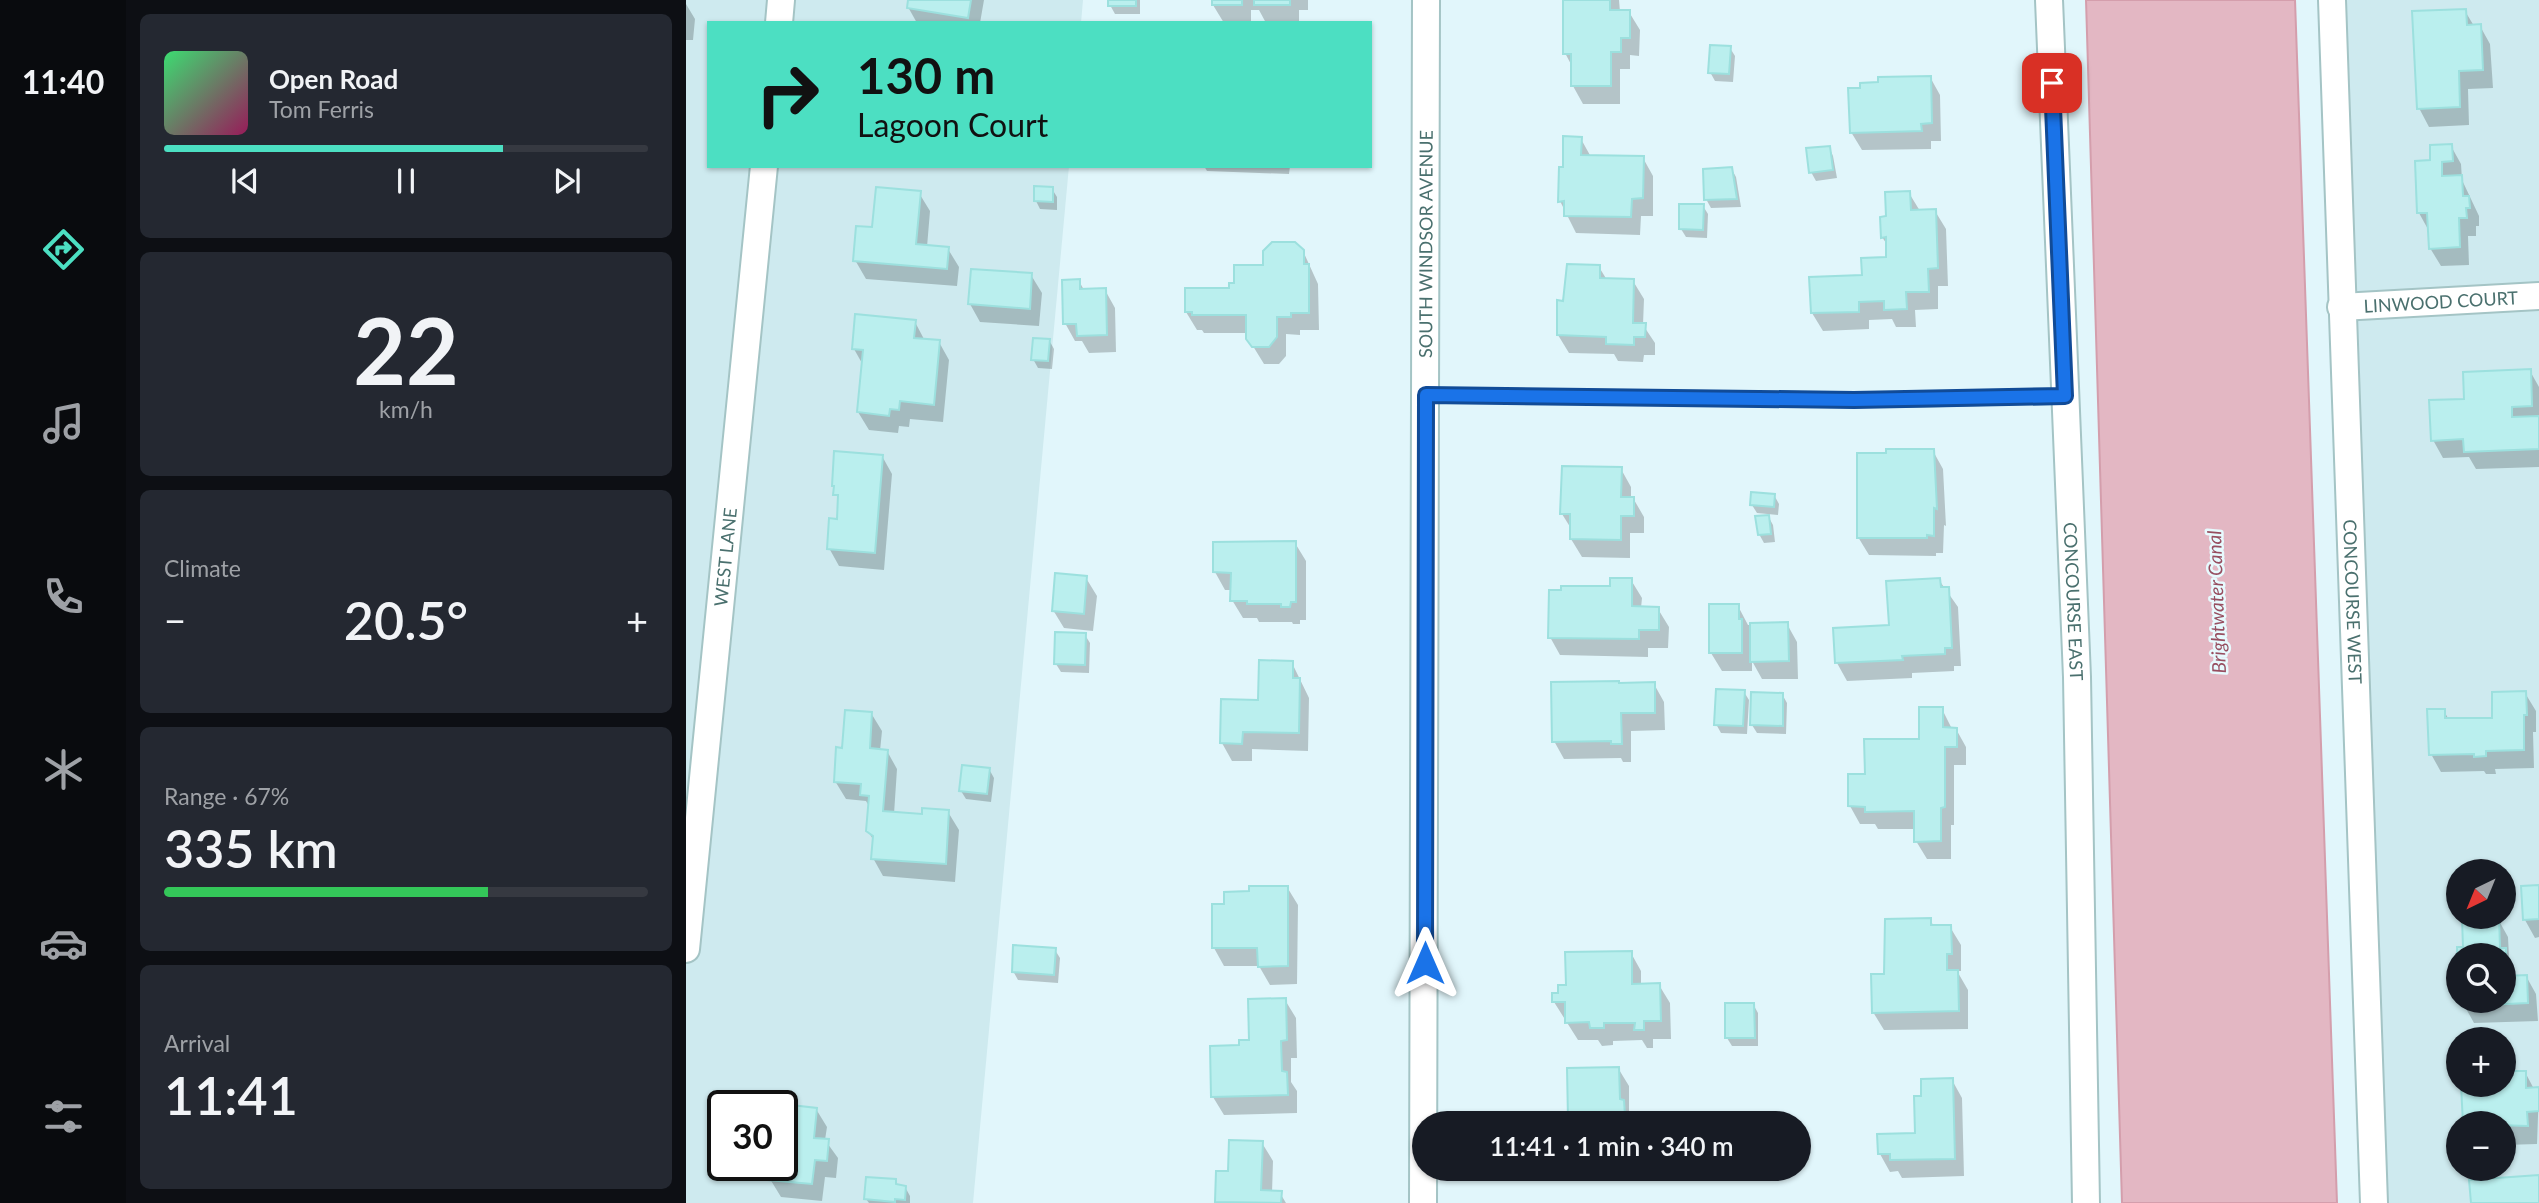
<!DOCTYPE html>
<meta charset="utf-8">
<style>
body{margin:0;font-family:Lato,sans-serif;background:#242831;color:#f1f3f6;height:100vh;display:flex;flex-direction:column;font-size:26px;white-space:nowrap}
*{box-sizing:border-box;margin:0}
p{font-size:23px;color:#9ea1a6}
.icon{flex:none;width:38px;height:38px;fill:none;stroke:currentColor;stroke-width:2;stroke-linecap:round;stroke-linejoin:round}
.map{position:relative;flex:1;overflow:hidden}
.panel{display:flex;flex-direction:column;gap:14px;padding:14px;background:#0d0f14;width:560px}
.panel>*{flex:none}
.banner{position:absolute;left:21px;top:21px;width:665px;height:147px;border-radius:0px;box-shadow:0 2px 5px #0004;background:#4cdfc2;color:#111;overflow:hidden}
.needle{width:46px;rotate:223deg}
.tools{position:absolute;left:1760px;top:859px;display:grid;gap:14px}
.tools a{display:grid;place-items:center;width:70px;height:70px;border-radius:50%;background:#171b24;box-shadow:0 2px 5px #0004;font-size:35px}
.speed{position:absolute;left:21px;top:1090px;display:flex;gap:14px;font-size:35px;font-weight:700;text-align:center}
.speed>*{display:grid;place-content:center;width:91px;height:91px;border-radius:50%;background:#171b24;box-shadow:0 2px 5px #0004;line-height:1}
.speed .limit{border:4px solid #111;border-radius:10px;background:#fff;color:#111}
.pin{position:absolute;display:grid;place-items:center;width:60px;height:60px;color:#fff;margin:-30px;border-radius:14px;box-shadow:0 4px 10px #0006}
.me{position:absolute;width:77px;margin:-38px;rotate:0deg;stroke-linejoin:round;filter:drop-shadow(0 0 5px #0008)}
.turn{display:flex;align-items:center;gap:24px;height:147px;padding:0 35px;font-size:32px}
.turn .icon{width:91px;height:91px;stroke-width:2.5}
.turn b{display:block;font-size:49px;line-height:60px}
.big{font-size:52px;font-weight:600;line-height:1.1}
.panel .card{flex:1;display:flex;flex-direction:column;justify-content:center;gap:10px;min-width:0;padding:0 24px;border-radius:10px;background:#242831}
.panel .dial{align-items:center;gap:0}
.dial b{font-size:91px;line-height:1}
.song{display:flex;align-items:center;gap:21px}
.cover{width:84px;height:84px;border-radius:10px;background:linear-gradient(135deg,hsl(140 70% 55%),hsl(330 70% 35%))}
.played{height:7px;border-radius:4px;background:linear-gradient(90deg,#4cdfc2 70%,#363941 70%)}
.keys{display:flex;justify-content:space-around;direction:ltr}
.heat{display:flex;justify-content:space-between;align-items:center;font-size:38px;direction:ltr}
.charge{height:10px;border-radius:5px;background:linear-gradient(90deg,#34c759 67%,#363941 0)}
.trip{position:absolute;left:726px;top:1111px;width:399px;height:70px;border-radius:35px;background:#171b24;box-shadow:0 2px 5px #0004;font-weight:600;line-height:70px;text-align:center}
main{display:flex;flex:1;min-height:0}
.tabs{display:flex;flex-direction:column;width:126px;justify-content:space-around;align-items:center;background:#090b0e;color:#9ea1a6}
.tabs .icon{width:49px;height:49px}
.tabs .selected{color:#4cdfc2}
.tabs b{font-size:32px;color:#f1f3f6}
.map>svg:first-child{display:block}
.residential{fill:#ceeaef;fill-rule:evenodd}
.water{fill:#e3b7c3;stroke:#d49eac;stroke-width:2}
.shadow{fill:#0003}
.building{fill:#baefee;stroke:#9ce0de;stroke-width:2}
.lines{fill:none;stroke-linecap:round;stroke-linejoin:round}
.lane-casing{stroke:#a4c4c5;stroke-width:16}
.street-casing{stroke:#a4c4c5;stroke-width:30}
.lane{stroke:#fff;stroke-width:12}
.street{stroke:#fff;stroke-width:26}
.route-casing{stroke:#114b97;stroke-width:18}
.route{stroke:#1a73e8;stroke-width:12}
.labels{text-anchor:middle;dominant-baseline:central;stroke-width:5;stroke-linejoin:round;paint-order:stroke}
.street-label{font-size:18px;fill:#4a706e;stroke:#e7fafe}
.water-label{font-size:19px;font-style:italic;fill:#974e60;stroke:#e7fafe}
</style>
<main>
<nav class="tabs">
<b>11:40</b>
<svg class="icon selected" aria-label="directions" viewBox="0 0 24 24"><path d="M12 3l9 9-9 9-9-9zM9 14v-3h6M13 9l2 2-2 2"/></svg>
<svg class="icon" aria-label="music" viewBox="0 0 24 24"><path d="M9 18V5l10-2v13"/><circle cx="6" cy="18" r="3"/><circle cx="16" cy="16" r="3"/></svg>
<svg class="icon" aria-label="phone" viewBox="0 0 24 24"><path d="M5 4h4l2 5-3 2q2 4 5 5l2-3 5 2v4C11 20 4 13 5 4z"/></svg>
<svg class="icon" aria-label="climate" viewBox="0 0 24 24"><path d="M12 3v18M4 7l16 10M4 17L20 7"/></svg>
<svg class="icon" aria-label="car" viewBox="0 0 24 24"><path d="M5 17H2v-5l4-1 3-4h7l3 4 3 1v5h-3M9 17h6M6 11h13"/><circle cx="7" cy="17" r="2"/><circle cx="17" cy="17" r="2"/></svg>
<svg class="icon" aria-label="filters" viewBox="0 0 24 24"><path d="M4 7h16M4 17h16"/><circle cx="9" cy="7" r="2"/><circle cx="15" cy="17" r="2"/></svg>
</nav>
<section class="panel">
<div class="card">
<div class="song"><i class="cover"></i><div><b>Open Road</b><p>Tom Ferris</p></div></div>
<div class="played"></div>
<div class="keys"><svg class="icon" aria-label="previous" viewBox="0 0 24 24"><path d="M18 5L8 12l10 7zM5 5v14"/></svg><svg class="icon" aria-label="pause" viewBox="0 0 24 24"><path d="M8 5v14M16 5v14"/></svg><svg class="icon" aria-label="next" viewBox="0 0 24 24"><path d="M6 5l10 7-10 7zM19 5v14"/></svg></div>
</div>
<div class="card dial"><b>22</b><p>km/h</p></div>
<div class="card"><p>Climate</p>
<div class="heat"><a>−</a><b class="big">20.5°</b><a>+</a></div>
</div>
<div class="card"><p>Range · 67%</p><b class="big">335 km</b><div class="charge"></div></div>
<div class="card"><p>Arrival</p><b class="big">11:41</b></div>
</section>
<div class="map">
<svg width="1853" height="1203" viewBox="0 0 1853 1203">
<rect width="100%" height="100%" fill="#e1f6fb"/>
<path class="residential" d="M0 0H397L395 23H23V166H383L287 1203H0ZM37 1106H96V1166H37Z
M1646 0H1853V1203H1688ZM1773 872H1818V917H1773ZM1773 956H1818V1001H1773ZM1773 1040H1818V1085H1773ZM1773 1124H1818V1169H1773Z"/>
<path class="water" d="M1400 0H1609L1651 1203H1436Z"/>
<path class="shadow" d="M224 0H298L294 23H231L222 7Z
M424 0H454V14H429L424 5Z
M527 0H622V10H613V22L580 23 573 10H565V23H538L527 5Z
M879 0H933L934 12H943L954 30 953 56 944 55V69H934V104H897L887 86V68L879 53Z
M0 4 9 19 7 40H0Z
M1779 11 1788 26H1794L1804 44 1807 88 1782 89 1783 125 1743 127 1733 108Z
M1044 48 1049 56 1047 82 1029 81 1024 72Z
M1244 77 1254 95 1255 141H1245V149L1176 150 1165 132Z
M895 139 905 157 957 158 967 176V216H955L954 235 890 233 874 201 879 169Z
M1765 146 1775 164 1776 180 1793 216V226H1790V236H1782L1783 265 1755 266 1744 248 1743 231 1733 213 1746 162Z
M1143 147 1147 156 1151 178 1130 181 1125 172Z
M518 166H604L603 174 521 171Z
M1045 168 1050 177 1055 207 1025 208 1020 199Z
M366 189 371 197V210L354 209 350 201Z
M233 193 244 211 241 247 262 249 273 267 271 286 180 279 169 260 188 229Z
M1223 193 1234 211H1249L1260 229 1262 286H1252V309L1229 310 1230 327H1210L1206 319 1183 320V329L1137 331 1126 313 1202 258V246L1196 237 1202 218Z
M1017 206 1022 214 1021 238 1000 237 995 229Z
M617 251 632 284 633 330H614V335L600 334V356L593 364H578L562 338V333H518L516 330H511L500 312 545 290 579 267Z
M913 267 921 280 947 281 958 299 957 325 969 343V355H958L957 362 932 361 928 354 883 353 872 335 879 302Z
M345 275 356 293 353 326 294 322 284 304Z
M393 281 398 290H419L429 308 430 352 403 353 396 341H389L379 323Z
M229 322 239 341 253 342 263 360 257 422 224 419 223 427 213 426 212 433 183 430 172 412 177 365 168 349Z
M363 340 368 349 366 369 352 368 347 359Z
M1844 371 1853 387V467L1790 469 1783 457 1757 458 1747 440 1779 400Z
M1247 451 1257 469 1260 526 1258 525 1257 553H1250V556L1183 555 1172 537Z
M196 456 206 474 198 570 153 566 143 548 153 521 154 502 147 485Z
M935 469 945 487V498H947L958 517V533H944V558L896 557 885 539 886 530 876 514Z
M1088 495 1093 504 1092 515 1071 513 1066 505Z
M1082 516 1087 525 1089 542 1078 543 1073 534Z
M609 543 620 561V620H614V624H607L606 622H573L571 618H557L546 600V590H539L529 572Z
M400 578 411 596 407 631 378 628 367 610Z
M945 580 956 598 955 608 972 609 983 627 982 648H962V657L874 655 864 637 926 588Z
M1253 580 1272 607 1275 666H1268V671L1226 673V678L1161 681 1151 663 1204 627Z
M1052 606 1062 625 1101 624 1111 642 1112 679H1076L1066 661V671H1036L1025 653Z
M399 635 404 643 403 673 375 672 370 664Z
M606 663 623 698 622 751 566 749V761H546L536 743Z
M968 684 978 702 979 730 945 731V762H937L935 758 878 759 868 741Z
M1058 692 1063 700 1061 734 1035 733 1030 724Z
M1839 693 1850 711V732H1847L1848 768 1809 769 1810 774H1800L1798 771 1755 772 1745 754 1758 711 1763 720H1808Z
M1096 694 1101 703 1100 734 1071 733 1066 725Z
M1256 709 1266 729H1270L1280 747V765H1268V825H1265V859H1241L1230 841V829H1192L1189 824H1174L1164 806 1180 776 1235 740Z
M185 713 196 731 194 751H201L211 769 208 814 237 816 262 812 273 830 269 882 197 876 187 858 188 841 182 831 184 808 180 801 160 799 149 781 158 750Z
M303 769 308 778 305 802 280 799 275 791Z
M1853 886V937L1849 938 1839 920Z
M601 887 612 905 611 984 584 985 573 966H538L528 948 540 906Z
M1244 919 1248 927H1264L1275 945V971H1271L1282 990V1029L1198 1030 1187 1012 1199 975Z
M1812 919 1822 937 1823 957 1829 968V977L1840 976 1850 994 1852 1021 1788 1023 1778 1005V1001H1818V956L1779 948Z
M369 950 374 958 372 983 332 980 327 971Z
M945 953 955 971V985H973L984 1003 985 1039H967V1048H961L956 1040 927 1041V1045L916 1046 912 1040H892L868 1002 882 986Z
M599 1000 610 1018 611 1058H605V1082L611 1091V1113L538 1115 527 1097 555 1047 565 1042Z
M1067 1004 1072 1013V1046H1046L1041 1038Z
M932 1068 943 1086V1111L948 1124H887L883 1118Z
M1839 1072 1848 1089H1853L1851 1144 1818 1145V1124L1777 1085H1818Z
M1266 1080 1276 1098 1278 1176 1216 1178 1212 1171 1204 1172 1194 1154 1231 1135 1237 1098Z
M130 1109 141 1127 139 1140 152 1158 150 1178 139 1177 136 1201 95 1197 84 1179 86 1166H96Z
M576 1143 587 1161 586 1193H594L600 1203H532Z
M914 1169H945V1174L917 1175Z
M209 1181 212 1186 219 1187 224 1196V1203H183L180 1199Z"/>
<path class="building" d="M222 0H285L282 18 221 8Z
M422 0H450V6H422Z
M526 0H556V5H526Z
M568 0H604V5H568Z
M877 0H924V10H944V38H935V52H925V86H885V54H877Z
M1780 9 1781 25 1795 24 1797 70 1773 71 1774 107 1731 109 1726 11Z
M1024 45 1045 46 1043 74 1022 73Z
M1245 76 1246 123 1235 124 1236 131 1164 133 1162 88H1174V83L1192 82V77Z
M877 136 896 137 895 155 958 156 957 198 946 199 945 217 878 216V201L872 202 873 167H877Z
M1766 144 1767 161 1756 162V176L1776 175 1777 196H1783L1784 208H1780L1781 218H1773L1774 247 1743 249 1741 213H1731L1729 161 1744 160V145Z
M1144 146 1147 170 1123 173 1120 148Z
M1046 167 1051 199 1018 200 1017 169Z
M348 186 367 187V202L348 201Z
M190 187 235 191 230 244 263 247 261 269 167 261 170 226 186 227Z
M1224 191 1225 210 1250 209 1252 268 1242 269 1243 292H1220L1221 309 1198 310V301L1173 302V312L1125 313 1123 277 1176 275 1175 258 1200 257V237L1195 238 1194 217 1200 216 1199 192Z
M993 204H1018L1017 230 993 229Z
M586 242H609L618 250V264H623V313H605V317H591V337L583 347H566L560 339V315H506V312H499V288H543V283H548V265H577V251Z
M881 264 914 265V278L948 279 947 323H960L959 337H948V345L920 344V337L871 335V300L877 301Z
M285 269 346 273 344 309 282 304Z
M394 279V289L420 288 421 335 391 336 390 324H377L376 280Z
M169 314 230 320 228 338 254 340 248 405 214 401 213 410 204 409 203 416 171 412 177 350 166 349Z
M347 338 364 339 362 361 345 360Z
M1845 369 1846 406 1826 407V417L1853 416V449L1778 452 1777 439 1745 441 1743 400 1778 399 1777 372Z
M1200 449H1248L1251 509 1248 508V536L1241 535V538H1171V453H1200Z
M148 451 197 455 189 553 141 549 143 518 151 519 152 495H147L148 486H146Z
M876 466 936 467 935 497H948V516H935V540L884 539V514H874Z
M1065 492 1089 494 1088 507 1064 505Z
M1083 515 1085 534 1072 535 1069 516Z
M610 541V602H605L604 607H595V604H561V601H544L545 573 527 572V542Z
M369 573 401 576 398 614 366 611Z
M924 578H946V606L973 607V630H953V639L862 638 863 590H875V586H924Z
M1254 578 1255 587H1263L1266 648H1259V654L1216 656 1217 660 1149 663 1147 628 1203 625 1200 581Z
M1023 604H1053V619H1056V653H1023Z
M1102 622 1103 661 1064 662V623Z
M369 632 400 633 399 665 368 664Z
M573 660 607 661V678H614L613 733 557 732 556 744 534 743 535 699 572 700Z
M933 681V683L969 682V713H935L936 744H925V741L866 742 865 682Z
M1030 689 1059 690 1057 726 1028 725Z
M1840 691 1841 715H1838V750L1800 751V756L1788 757V754L1743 755 1741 709H1759V718H1806V692Z
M1065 692 1097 693V726L1064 725Z
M1233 707H1257V727L1271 728V747H1259V807L1255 808V841L1228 842V811L1179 812V807L1162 806V774H1179L1178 739H1233Z
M159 710 186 712 184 748 202 750 197 811 236 814V808L263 810 260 864 185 859 187 836 180 831 183 796 174 795 175 784 148 782 150 747 156 748Z
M276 765 304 768 301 794 273 791Z
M1853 885V919L1837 920 1835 886Z
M563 886H602V966L572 967 571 948H526V904H538V892L563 891Z
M1813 917 1814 948H1820V960L1818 956H1773L1772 988 1771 947H1777L1776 919Z
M1245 918V925H1265L1266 954H1261V970H1272L1273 1011 1186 1013 1185 974H1198L1199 919Z
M327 945 370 948 368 975 326 972Z
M946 951V984L974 983 975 1021H958V1030H948L949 1023H918V1028H904L903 1022 879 1023V1002H866V993H872V985H880L879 952Z
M1841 975 1842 1003 1776 1006V1001H1818V976Z
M600 998 601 1040 595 1041 596 1071 601 1072 602 1095 525 1097 524 1046 553 1045V1040H563L562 999Z
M1039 1003H1068L1069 1038H1039Z
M933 1067 934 1099 938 1100 939 1116H936V1124H904V1118L882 1119 881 1068Z
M1818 1071H1840V1088L1853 1087V1111L1841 1112 1842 1126 1777 1124 1775 1085H1818Z
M1267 1078 1269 1159 1204 1160V1154H1192L1191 1134 1229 1133 1228 1096H1235V1079Z
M96 1104 131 1108 128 1138 143 1139 141 1161 129 1160 126 1184 82 1180 84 1166H96Z
M543 1140 577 1141 575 1190 596 1191 595 1203 529 1202 530 1171H542Z
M1853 1175V1203H1785L1783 1180Z
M180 1177 210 1179V1184L220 1186 219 1200 209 1199V1202L178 1199Z"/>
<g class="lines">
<defs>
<path id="lane" d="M740 395 1222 400 1379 396"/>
<g id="street">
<path id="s1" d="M1363 0 1391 677 1400 1203"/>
<path id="s2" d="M1646 0 1688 1203"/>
<path d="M93 23 95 0"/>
<path id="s3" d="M1655 307 1853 296"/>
<path id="s4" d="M0 949 78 166"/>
<path id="s5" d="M737 1203 740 0"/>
</g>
</defs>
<use href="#lane" class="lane-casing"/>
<use href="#street" class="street-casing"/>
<use href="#lane" class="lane"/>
<use href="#street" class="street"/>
</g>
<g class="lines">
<defs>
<path id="route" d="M739 963 740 395 1168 400 1379 396 1366 83"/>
</defs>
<use href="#route" class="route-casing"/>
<use href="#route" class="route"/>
</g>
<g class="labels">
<g class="street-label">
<text stroke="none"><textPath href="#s5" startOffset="959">SOUTH WINDSOR AVENUE</textPath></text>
<text stroke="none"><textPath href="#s3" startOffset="100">LINWOOD COURT</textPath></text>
<text stroke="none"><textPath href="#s4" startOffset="394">WEST LANE</textPath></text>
<text stroke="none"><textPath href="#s1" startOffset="602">CONCOURSE EAST</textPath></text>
<text stroke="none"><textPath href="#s2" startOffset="602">CONCOURSE WEST</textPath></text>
</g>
<g class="water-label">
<text transform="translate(1530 602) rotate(-92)">Brightwater Canal</text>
</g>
</g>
</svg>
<div class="tools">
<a><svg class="needle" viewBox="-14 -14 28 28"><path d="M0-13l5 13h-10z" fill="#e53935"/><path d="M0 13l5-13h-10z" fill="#9ea1a6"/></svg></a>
<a><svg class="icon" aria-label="search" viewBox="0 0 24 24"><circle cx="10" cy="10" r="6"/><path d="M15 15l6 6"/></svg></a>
<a>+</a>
<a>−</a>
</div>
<div class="speed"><div class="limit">30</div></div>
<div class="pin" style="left:1366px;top:83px;background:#d93025"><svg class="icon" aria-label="arrive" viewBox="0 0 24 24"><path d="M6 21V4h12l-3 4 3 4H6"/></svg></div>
<svg class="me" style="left:739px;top:963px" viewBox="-20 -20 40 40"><path d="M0-17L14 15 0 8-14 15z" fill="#1a73e8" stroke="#fff" stroke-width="4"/></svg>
<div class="trip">11:41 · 1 min · 340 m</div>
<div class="banner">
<div class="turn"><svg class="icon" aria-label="right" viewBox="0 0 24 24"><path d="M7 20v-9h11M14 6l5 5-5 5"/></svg><div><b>130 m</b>Lagoon Court</div></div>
</div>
</div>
</main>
